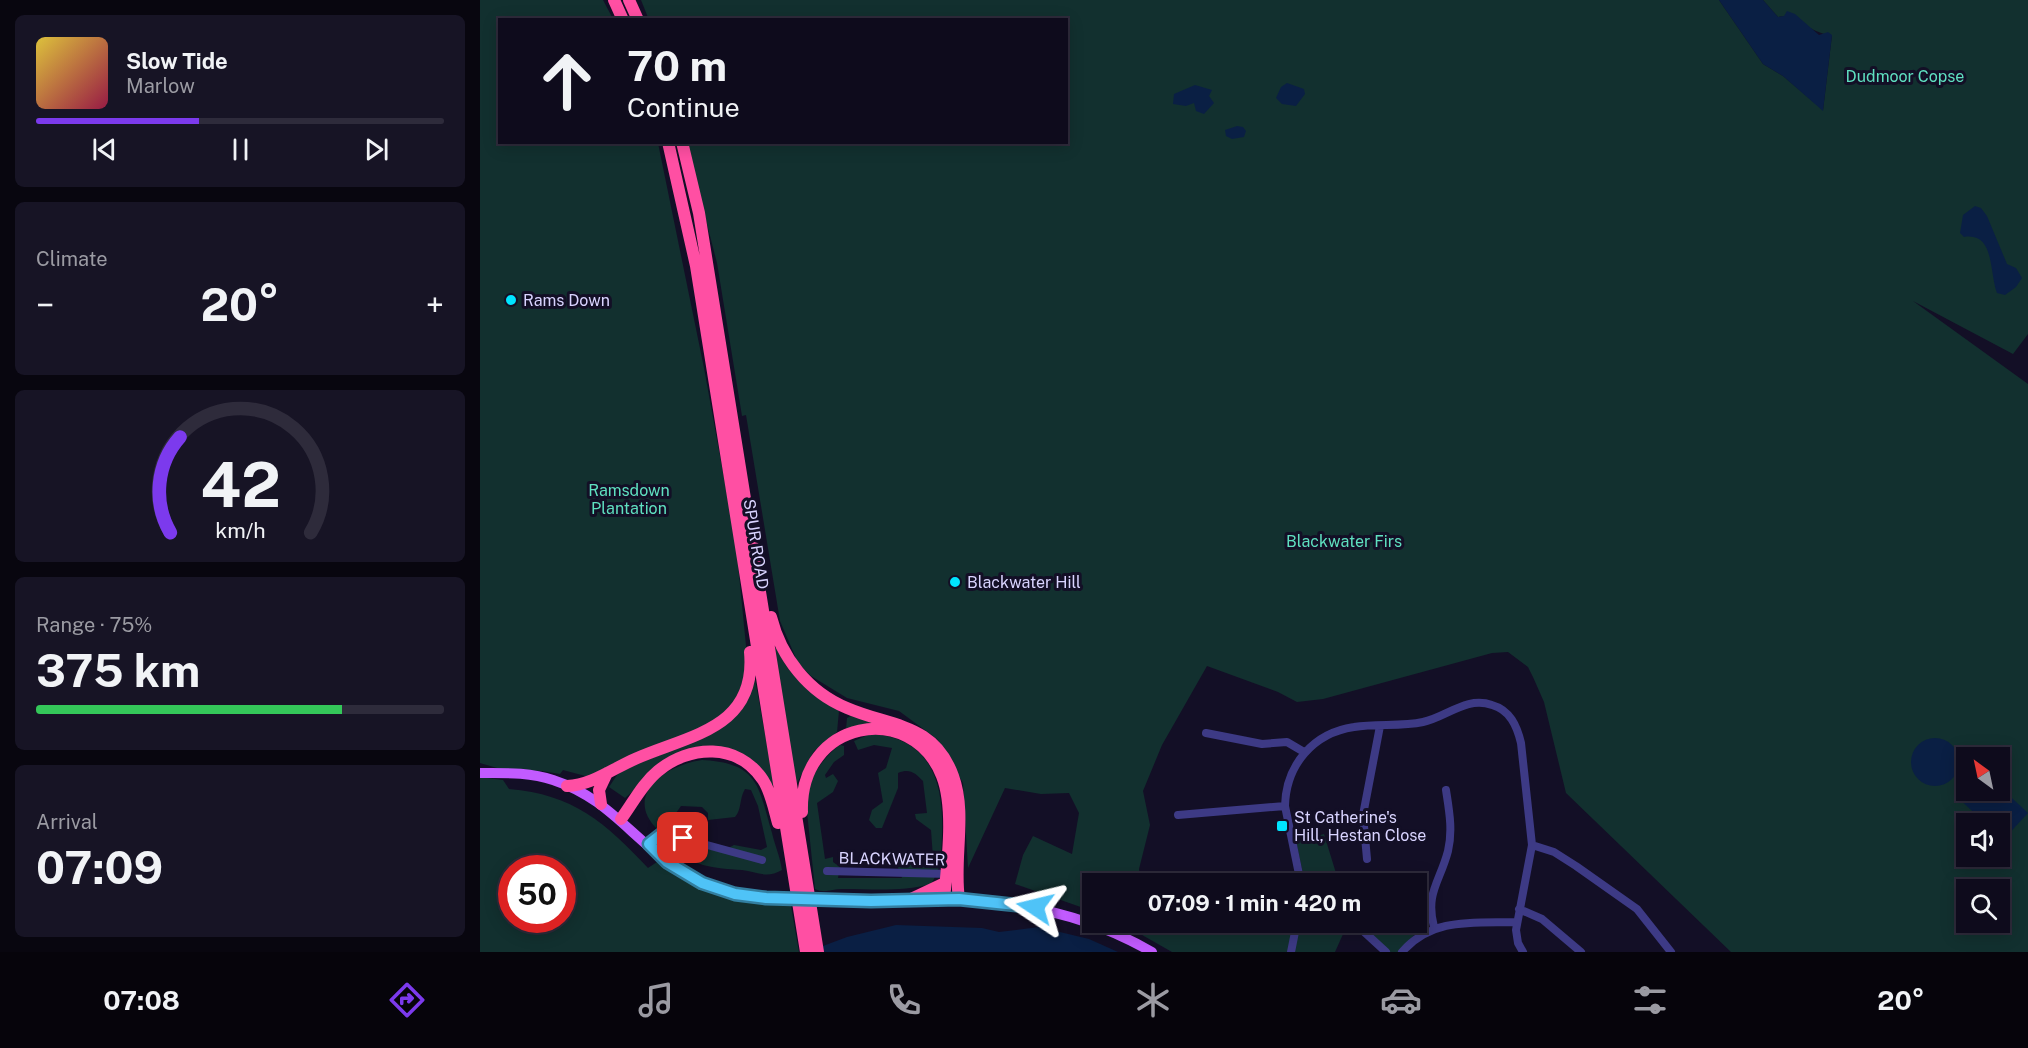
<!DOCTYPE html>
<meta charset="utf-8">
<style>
body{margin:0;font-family:"Public Sans",sans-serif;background:#171425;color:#f1f3f6;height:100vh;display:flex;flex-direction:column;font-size:22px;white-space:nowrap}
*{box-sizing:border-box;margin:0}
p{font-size:20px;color:#9b9ba3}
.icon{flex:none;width:33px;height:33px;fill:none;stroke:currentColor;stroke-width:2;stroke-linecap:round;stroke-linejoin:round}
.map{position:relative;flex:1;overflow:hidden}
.sheet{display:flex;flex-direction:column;gap:15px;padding:15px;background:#08060f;width:480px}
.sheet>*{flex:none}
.top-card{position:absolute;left:18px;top:18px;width:570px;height:126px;border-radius:0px;box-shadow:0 3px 15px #0003,0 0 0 2px #2e2b3b;background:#0e0b1c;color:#f1f3f6;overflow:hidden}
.needle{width:39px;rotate:327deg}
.tools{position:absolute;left:1476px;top:747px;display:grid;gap:12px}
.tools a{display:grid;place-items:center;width:54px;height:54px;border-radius:0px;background:#0e0b1c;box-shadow:0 3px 15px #0003,0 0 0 2px #2e2b3b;font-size:30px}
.speed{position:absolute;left:18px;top:855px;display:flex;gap:12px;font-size:30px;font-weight:700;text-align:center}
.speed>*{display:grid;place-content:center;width:78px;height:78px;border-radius:50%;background:#0e0b1c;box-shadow:0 3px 15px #0003,0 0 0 2px #2e2b3b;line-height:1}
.speed .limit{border:9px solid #d22;background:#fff;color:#111}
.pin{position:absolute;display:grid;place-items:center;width:51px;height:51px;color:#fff;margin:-26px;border-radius:12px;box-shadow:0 3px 9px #0006}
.me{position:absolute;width:66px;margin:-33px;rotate:280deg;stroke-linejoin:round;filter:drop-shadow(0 0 4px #0008)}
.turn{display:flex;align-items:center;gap:21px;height:126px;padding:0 30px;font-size:27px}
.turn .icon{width:78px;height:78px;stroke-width:2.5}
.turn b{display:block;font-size:42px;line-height:51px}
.big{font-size:45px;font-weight:700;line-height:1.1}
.sheet .card{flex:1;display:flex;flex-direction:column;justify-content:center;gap:9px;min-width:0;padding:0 21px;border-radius:9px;background:#171425}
.sheet .dial{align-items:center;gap:0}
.dial svg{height:156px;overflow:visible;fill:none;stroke:#2e2b3b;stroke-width:7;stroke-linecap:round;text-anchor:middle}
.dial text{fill:#f1f3f6;stroke:none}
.song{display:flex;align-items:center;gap:18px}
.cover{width:72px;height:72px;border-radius:9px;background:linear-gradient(135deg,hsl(50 70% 55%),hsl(340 70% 35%))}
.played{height:6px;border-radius:3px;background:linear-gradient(90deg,#7c3aed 40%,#2e2b3b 40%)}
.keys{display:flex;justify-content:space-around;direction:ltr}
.heat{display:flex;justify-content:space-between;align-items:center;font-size:33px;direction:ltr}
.charge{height:9px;border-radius:4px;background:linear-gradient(90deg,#34c759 75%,#2e2b3b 0)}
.trip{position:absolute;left:602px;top:873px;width:345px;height:60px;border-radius:0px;background:#0e0b1c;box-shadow:0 3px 15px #0003,0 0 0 2px #2e2b3b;font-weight:700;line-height:60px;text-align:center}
.tab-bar{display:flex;height:96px;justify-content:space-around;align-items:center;background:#06040b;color:#9b9ba3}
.tab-bar .icon{width:42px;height:42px}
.tab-bar .active{color:#7c3aed}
.tab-bar b{font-size:27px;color:#f1f3f6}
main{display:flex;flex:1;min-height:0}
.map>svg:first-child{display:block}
.green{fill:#12302f;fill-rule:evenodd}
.water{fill:#0a1f44}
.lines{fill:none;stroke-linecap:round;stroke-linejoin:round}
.minor{stroke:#3d3a85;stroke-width:8}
.major{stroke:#c25bff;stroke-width:10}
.highway{stroke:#ff4fa3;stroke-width:12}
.major-bridge{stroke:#c25bff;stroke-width:10}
.route-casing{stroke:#337fa1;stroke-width:15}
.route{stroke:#4fc3f7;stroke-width:10}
.poi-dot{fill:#00e5ff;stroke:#130f26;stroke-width:2}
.labels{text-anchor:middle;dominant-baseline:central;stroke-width:6;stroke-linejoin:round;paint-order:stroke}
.park-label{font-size:16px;fill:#5fe0c0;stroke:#130f26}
.poi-label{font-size:16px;fill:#d9d4ff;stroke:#130f26;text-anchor:start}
.street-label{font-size:16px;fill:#d9d4ff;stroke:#130f26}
</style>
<main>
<section class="sheet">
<div class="card">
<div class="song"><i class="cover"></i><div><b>Slow Tide</b><p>Marlow</p></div></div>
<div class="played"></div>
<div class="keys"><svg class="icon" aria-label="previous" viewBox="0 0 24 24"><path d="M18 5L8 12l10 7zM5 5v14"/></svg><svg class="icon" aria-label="pause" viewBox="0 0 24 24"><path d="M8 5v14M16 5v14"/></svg><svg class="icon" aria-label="next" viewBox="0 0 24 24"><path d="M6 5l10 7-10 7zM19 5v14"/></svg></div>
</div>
<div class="card"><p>Climate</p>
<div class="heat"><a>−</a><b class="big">20°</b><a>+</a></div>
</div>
<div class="card dial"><svg viewBox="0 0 100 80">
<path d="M14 69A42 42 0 1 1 86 69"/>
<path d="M14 69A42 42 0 0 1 19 20" stroke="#7c3aed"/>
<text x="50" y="56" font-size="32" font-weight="700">42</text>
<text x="50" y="72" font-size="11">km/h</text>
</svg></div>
<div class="card"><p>Range · 75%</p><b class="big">375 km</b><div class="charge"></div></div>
<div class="card"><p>Arrival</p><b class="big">07:09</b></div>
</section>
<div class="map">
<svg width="1548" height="952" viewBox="0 0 1548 952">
<rect width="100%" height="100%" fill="#130f26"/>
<path class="green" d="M0 0H123L133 19 20 20V142L178 143 224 368 256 544 267 656V667L257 701 231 725 109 777 83 770 80 774 62 771 24 770 0 763Z
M161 0H1239L1283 64 1303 76 1343 110 1352 35C1332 35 1316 13 1298 17L1283 0H1548V334L1533 354 1433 301 1548 384V952H1251L1086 793 1064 702 1053 677 1048 667 1028 652 1012 653 843 699 817 702 798 692 727 666 682 745 663 791 670 825 659 869 661 883 612 884V911L535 884 543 855 553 836 592 854 599 813 589 793 561 794 525 788 488 868 483 783 457 739 419 711 367 698 331 676 318 663 300 621 266 415 262 416 237 263 206 143 586 142V20H169ZM1486 758H1520V790H1486ZM1486 824H1520V856H1486ZM1486 890H1520V922H1486Z
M294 648H298C307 678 334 693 359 711L357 732 334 751 316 785Z
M274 673 294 785 292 786 281 772 218 749 158 787 145 798 129 787 137 775 146 769 239 730Z
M371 716 415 728 366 730 367 718Z
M390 734C452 737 464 784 462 836 461 854 462 868 451 884 422 892 393 889 362 889 352 889 345 894 335 889L326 802C328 779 342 758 360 745L364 746V755L354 762 345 775 346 778 353 774 358 781 353 792 337 803 345 859 353 857V862L360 867 358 878H422L418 868 420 864 447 863 453 858 451 830 436 819 435 814 447 813 443 781C435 773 430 768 418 773V788L402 828H396L389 820 392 810 403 802 398 773 406 768 412 748 394 745 378 750 374 741Z
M222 760C280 763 278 787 292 833 295 846 300 856 302 870 287 879 277 872 262 870 236 868 207 868 192 841L241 852 254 845 281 850 287 847 278 806 271 790 265 789C259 799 262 809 255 817L228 820V813L222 807 201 806 196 813 197 822 225 837 192 830H178C142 795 186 765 222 760Z
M0 777 23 780 29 789C93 794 126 823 168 868L180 860 225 890 252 899 311 906 319 952H0ZM32 868H82V920H32Z
M844 834 859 883H823H825L816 841Z
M641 923H715L745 932 770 923H868L855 952H692Z
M894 924 911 935 935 934 919 952H909L881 926Z"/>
<path class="water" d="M1239 0H1283L1298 17 1304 16 1307 11 1315 14 1339 35 1348 32 1352 35 1343 111 1303 76 1283 64Z
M807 83 824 89 825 94 816 106 802 104 796 98 801 87Z
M715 85 732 90 729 96 734 103 724 114 716 111 714 103 706 106 693 104 694 94Z
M757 126 763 127 766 131 764 137 752 139 746 136 745 130Z
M1495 206 1501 208 1507 216 1527 264 1536 268 1542 278 1536 287 1525 295 1517 293C1509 272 1515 232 1484 237L1480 233 1483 215Z
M1431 762a24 24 0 1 1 48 0a24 24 0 1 1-48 0Z
M1486 782V790H1520V787L1548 813 1523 840 1520 837V824L1505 823 1475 795Z
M416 925 502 928 519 932 559 927 609 939 638 952H327L367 937Z"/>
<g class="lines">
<path class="minor" d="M726 733 782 744 807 742 824 752
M698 815 805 806
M169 844 183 833 282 860
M1052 845 1074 852 1096 866 1157 909 1191 952
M887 859 883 815 900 726
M347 871 469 874
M778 884 822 880
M821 884 805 806C806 765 833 733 874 727 897 723 920 727 943 722 967 717 986 696 1012 705 1030 710 1037 726 1041 743L1052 845 1036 930 1038 943 1043 952
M1039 909 1062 919 1101 952
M954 927C945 893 960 882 968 851 973 830 969 810 966 790
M881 929 906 952
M811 952 817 922
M922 952C952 917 994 923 1036 922"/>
<path class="major" d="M0 773C24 773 50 772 73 780 125 797 147 832 188 862 217 884 250 896 286 898
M355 900C474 902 562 889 672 952"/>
<path class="highway" d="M134 0 143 20
M149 0 158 20
M188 142 216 266 326 952
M202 142 219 213 338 952
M291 617C301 657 328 692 367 708 411 727 454 723 473 776 487 814 473 860 479 899
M87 786C112 785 132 769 155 759 209 735 277 729 270 652
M121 804 119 790 127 773
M322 812C319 719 432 700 462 776 475 809 467 864 464 900
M141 819C153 803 162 784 178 771 209 745 258 742 283 780 291 792 294 809 298 823
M427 901 465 883"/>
<path class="major-bridge" d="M286 898 355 900"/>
</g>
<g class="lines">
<defs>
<path id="route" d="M203 838 183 833 169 844 187 862 222 883 255 894 286 898 391 901 479 899 555 907"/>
</defs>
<use href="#route" class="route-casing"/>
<use href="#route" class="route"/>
</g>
<g class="poi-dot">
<circle cx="31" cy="300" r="6"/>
<circle cx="475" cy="582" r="6"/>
<rect x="796" y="820" width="12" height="12" rx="3"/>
</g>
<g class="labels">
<g class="park-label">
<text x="1425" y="76">Dudmoor Copse</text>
<text x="149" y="490">Ramsdown<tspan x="149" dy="18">Plantation</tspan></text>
<text x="864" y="541">Blackwater Firs</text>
</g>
<g class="poi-label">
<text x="43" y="300">Rams Down</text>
<text x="487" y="582">Blackwater Hill</text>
<text x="814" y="817">St Catherine's<tspan x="814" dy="18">Hill, Hestan Close</tspan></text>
</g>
<g class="street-label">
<text transform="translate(276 544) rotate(81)">SPUR ROAD</text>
<text transform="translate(412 859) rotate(1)">BLACKWATER</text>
</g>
</g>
</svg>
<div class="tools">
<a><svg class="needle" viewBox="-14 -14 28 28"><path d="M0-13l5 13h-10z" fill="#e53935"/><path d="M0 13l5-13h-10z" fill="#9b9ba3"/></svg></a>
<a><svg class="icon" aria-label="sound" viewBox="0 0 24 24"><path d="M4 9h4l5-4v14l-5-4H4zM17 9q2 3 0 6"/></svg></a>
<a><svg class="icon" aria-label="search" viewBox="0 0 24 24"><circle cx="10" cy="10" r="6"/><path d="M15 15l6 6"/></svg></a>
</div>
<div class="speed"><div class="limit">50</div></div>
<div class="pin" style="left:203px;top:838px;background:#d93025"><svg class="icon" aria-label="arrive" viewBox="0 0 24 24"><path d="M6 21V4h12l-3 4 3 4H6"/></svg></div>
<svg class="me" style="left:555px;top:907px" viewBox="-20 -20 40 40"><path d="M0-17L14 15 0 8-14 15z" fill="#4fc3f7" stroke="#fff" stroke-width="4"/></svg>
<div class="trip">07:09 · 1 min · 420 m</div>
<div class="top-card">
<div class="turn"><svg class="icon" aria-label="ahead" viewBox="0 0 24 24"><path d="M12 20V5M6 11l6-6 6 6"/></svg><div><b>70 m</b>Continue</div></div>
</div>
</div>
</main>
<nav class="tab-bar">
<b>07:08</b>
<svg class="icon active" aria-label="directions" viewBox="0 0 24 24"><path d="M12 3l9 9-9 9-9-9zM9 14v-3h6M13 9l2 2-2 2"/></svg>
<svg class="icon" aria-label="music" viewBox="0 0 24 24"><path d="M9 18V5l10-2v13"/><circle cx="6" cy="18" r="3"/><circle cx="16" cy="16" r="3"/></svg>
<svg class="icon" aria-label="phone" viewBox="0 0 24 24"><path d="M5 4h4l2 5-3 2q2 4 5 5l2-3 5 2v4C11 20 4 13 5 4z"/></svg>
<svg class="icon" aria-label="climate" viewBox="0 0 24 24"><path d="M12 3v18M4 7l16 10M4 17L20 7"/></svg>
<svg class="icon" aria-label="car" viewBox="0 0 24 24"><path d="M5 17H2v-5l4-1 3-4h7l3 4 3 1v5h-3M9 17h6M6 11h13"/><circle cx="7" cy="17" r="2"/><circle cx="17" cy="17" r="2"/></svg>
<svg class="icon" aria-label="filters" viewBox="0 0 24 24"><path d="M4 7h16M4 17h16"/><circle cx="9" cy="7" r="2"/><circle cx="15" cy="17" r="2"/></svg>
<b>20°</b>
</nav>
